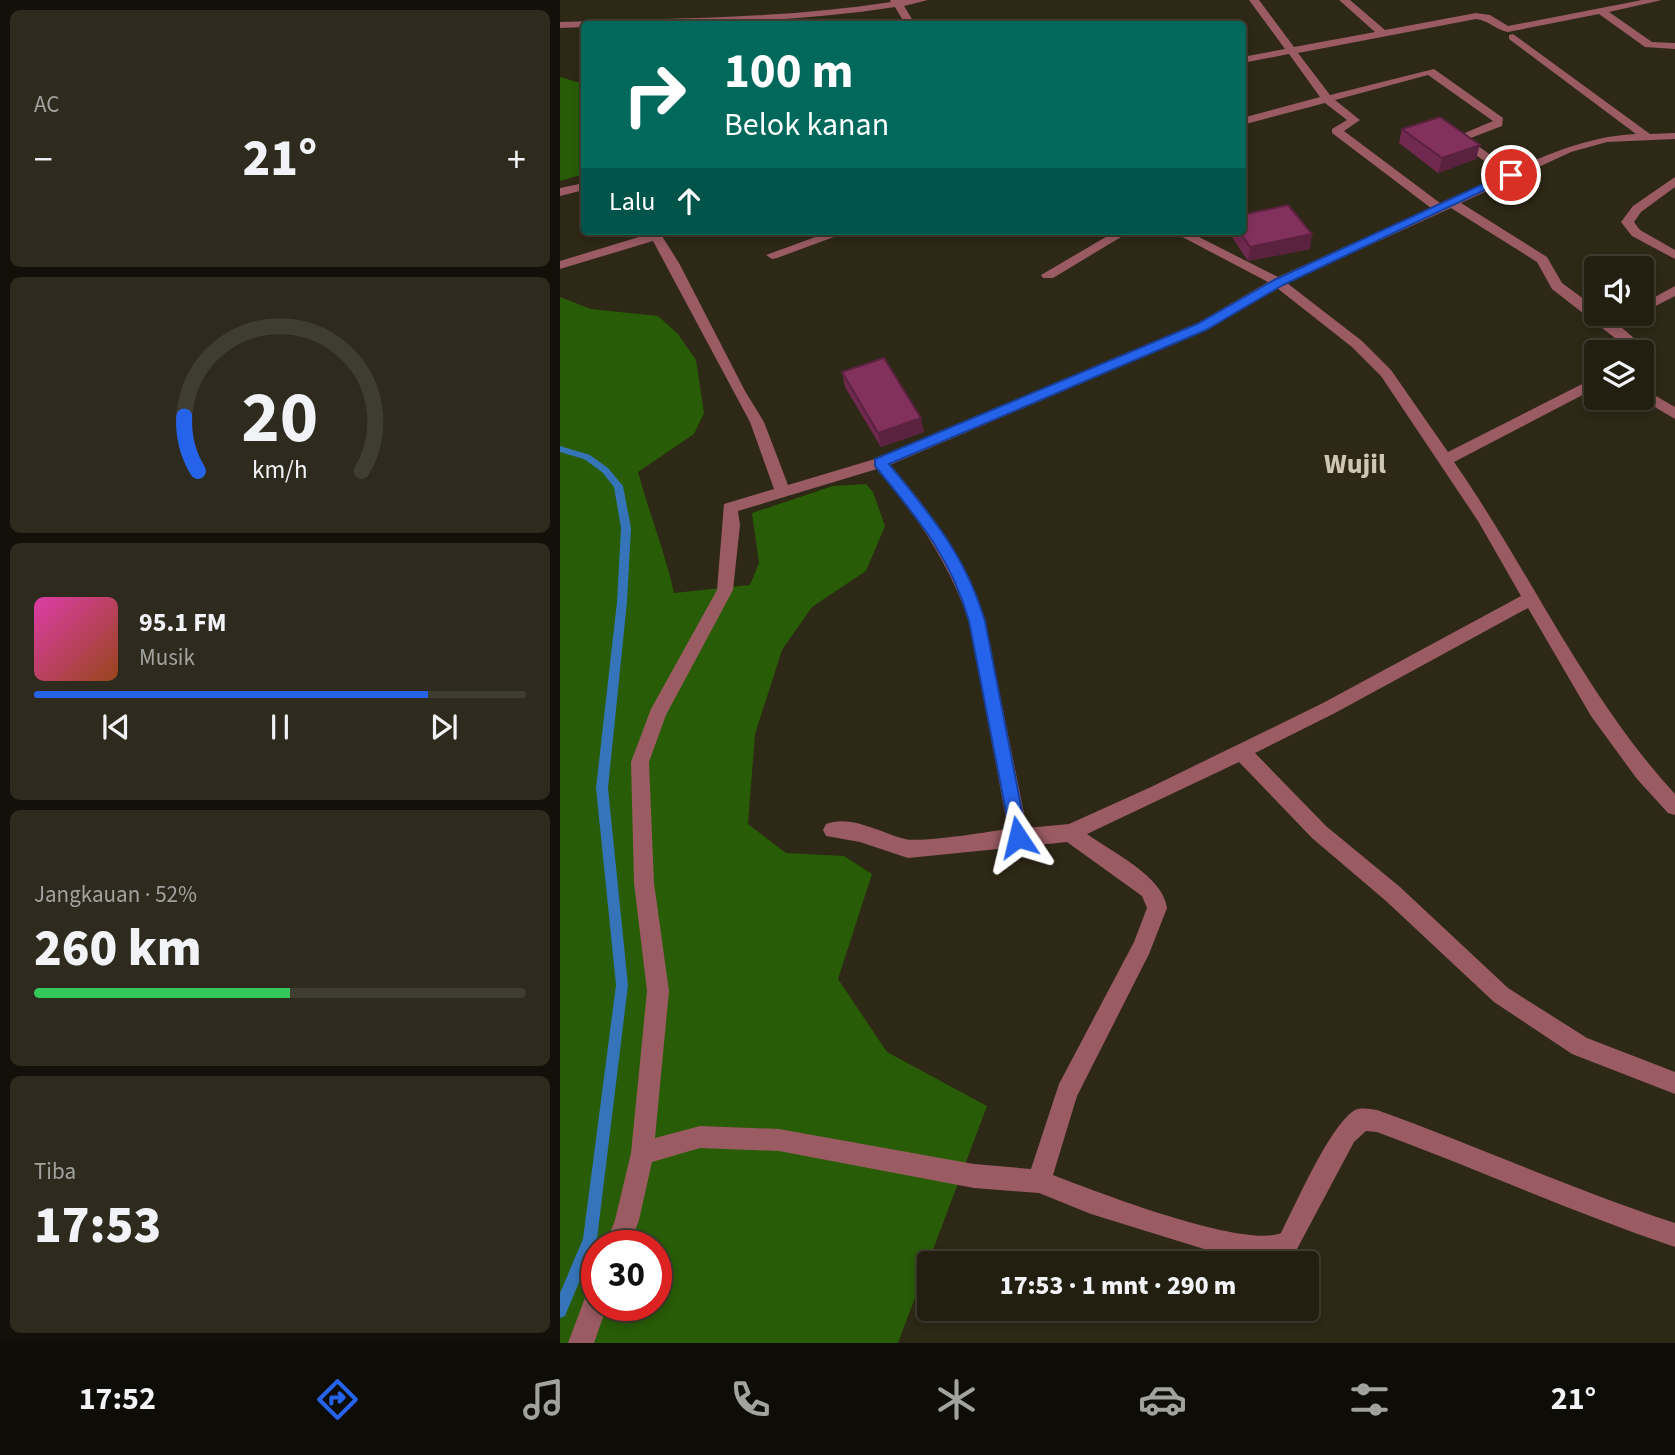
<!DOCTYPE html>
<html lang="id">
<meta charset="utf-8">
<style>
body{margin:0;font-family:"Source Sans 3",sans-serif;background:#2e2b1e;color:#f1f3f6;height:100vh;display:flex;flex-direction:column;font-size:26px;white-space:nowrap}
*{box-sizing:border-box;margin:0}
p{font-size:23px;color:#a2a29f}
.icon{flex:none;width:38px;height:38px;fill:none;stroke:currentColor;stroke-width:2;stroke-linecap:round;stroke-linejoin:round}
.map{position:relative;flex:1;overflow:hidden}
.panel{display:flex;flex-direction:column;gap:10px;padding:10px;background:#131009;width:560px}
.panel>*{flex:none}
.guide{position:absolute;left:21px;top:21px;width:665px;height:214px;border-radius:7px;box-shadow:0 4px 10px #0003,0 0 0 2px #3f3c30;background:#00695c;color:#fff;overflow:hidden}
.tools{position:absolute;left:1024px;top:256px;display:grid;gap:14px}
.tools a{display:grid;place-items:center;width:70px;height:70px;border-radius:7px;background:#221e10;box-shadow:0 4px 10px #0003,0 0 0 2px #3f3c30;font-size:35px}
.speed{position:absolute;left:21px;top:1230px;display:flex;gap:14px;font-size:35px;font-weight:700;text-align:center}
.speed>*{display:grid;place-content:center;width:91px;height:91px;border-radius:50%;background:#221e10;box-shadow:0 4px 10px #0003,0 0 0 2px #3f3c30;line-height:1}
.speed .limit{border:10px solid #d22;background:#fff;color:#111}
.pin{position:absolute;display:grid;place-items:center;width:60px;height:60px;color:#fff;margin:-30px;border:4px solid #fff;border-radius:50%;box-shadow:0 2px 7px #0007}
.me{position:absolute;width:77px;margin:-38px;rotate:350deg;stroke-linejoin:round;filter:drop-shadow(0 0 5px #0008)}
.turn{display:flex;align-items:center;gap:24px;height:147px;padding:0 28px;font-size:32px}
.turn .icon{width:91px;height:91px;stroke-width:2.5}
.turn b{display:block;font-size:49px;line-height:60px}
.then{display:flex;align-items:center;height:66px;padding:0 28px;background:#0003;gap:14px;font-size:26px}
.big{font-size:52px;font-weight:800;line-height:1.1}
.panel .tile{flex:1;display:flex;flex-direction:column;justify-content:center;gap:10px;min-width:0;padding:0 24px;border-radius:10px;background:#2e2b1e}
.panel .dial{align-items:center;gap:0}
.dial svg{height:182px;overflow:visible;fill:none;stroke:#3f3c30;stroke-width:7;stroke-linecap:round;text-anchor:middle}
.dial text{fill:#f1f3f6;stroke:none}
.song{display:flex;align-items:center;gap:21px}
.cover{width:84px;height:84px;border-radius:10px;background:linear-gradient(135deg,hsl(320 70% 55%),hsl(20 70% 35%))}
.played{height:7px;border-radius:4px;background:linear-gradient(90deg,#2563eb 80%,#3f3c30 80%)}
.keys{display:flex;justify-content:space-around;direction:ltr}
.heat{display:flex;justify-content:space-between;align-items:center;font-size:38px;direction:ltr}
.charge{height:10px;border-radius:5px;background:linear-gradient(90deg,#34c759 52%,#3f3c30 0)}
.trip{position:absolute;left:357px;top:1251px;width:402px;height:70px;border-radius:7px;background:#221e10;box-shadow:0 4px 10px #0003,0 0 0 2px #3f3c30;font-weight:800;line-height:70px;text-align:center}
.tab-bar{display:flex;height:112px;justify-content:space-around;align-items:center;background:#0e0c06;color:#a2a29f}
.tab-bar .icon{width:49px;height:49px}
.tab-bar .selected{color:#2563eb}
.tab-bar b{font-size:32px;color:#f1f3f6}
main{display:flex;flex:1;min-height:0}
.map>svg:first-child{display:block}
.forest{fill:#285c06;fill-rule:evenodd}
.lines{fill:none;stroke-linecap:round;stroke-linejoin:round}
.stream{fill:#3574b8;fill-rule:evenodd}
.minor{fill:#9a5b63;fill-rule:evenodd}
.wall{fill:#70294f}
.shaded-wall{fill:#5b2240}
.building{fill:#82305c;stroke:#5b2240;stroke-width:2}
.route{fill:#2563eb;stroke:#184099;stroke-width:2}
.labels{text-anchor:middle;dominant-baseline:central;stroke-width:7;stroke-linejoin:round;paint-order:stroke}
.quarter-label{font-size:28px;font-weight:bold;fill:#cfc7b1;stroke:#2e2816}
</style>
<main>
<section class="panel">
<div class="tile"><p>AC</p>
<div class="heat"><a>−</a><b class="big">21°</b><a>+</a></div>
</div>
<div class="tile dial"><svg viewBox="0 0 100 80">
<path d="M14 69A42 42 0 1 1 86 69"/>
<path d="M14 69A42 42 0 0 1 8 45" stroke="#2563eb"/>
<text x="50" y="56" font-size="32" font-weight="700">20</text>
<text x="50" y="72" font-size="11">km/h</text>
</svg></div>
<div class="tile">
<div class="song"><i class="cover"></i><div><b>95.1 FM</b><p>Musik</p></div></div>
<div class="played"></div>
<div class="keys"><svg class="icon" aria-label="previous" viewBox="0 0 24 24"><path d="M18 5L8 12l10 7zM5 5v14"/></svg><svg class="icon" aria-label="pause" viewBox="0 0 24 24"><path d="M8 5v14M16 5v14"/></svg><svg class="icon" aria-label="next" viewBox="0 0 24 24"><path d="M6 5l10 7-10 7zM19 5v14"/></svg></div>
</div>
<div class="tile"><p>Jangkauan · 52%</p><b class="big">260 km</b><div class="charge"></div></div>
<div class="tile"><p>Tiba</p><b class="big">17:53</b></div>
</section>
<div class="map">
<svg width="1115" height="1343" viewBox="0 0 1115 1343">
<rect width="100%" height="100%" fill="#2e2816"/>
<path class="forest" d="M0 77 24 84V174L0 181Z
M0 297 31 309 98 316 118 334 136 360 144 413 134 434 78 472C89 513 105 552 114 593L190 585 199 563 192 513 273 486 306 484 313 492 325 526 306 571 252 607 222 650 195 734 188 824 226 853 284 856 312 874 278 979 327 1052 427 1106 338 1343H0ZM37 1246H96V1306H37Z"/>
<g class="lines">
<path class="stream" d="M0 446 30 455 48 468 63 486 71 528 67 602 48 788 68 985 37 1239 5 1316 0 1318V1293L23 1239 56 985 36 788 57 602 61 528 54 487 42 472 24 459 0 452Z"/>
<path class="minor" d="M330 0H368L344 6 355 24H345L335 7C232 23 128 24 24 24V27L0 28V22C111 18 222 19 331 2Z
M689 0H699L734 47 815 32 779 0H790L825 30 916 13 930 15 948 26 1082 0H1102L1049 12 1092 42 1115 43V49L1085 47 1039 14 948 32C936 30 928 20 916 19L738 53 770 95 874 69 943 118 942 126 908 139 952 170C994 152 1031 136 1076 134L949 39V35L953 34 1090 134 1115 133V139L1047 142 1011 152 901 203 987 257 1002 283 1036 308V313H1043L1051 319 1062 313H1080L1060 326 1086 349V355L1082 356V352H1073L992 289 977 262 891 208 727 283 802 341 831 370 888 452 1036 377V388L894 462C970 571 1024 695 1115 794V815L1108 813 1077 779 1031 716 968 608 775 713 695 753 766 826 840 887 948 988 1027 1038 1115 1072V1094L1012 1054 934 1002 826 901 752 838 679 762 527 834C552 852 603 876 607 908L589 954 517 1096 493 1175C534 1191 684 1249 721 1233 736 1204 770 1125 795 1110 802 1107 810 1109 817 1110 917 1146 1014 1190 1115 1223V1247C1014 1213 917 1169 817 1132L806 1131 794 1142 737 1249 712 1261 673 1258 531 1214 479 1193 414 1188 219 1151 140 1148 92 1162 79 1220 69 1246H45L55 1220 71 1153 87 991 74 883 71 762 91 709 157 590 164 504 214 489 190 422 93 241 0 269V261L92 233H100L119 263 185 391 204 422 228 485 315 459 636 324 708 282 611 231H627L718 277 871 208 772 133V129L787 120 765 103 682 125V118L760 97 729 54 682 63V57L725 49ZM868 75 933 121 893 138 943 175 880 203 784 131 800 120 775 100ZM717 288 792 347 821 376 918 521 961 596 763 703 591 787 509 824 467 828 425 621C405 561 372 512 330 465L646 330ZM317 469C357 516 389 563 409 621L448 829C426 832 362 843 345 839 321 833 291 814 266 824L263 830 266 836 300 842 348 858 507 842 582 896 587 908 574 942 499 1084 471 1169 414 1164 219 1129 140 1126 95 1138 109 991 94 883 89 762 106 715 173 590 180 525 178 511Z
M1115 177V187L1081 212 1074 222 1080 230 1115 250V259L1072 236 1061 222 1073 206Z
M24 183V190L0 196V188Z
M272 231H290L217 258 212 259 206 255Z
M556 231H571L493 278H483L481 275Z
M1115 286V296L1082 313V304Z
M1082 388 1115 407V419L1078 397H1082Z
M37 1287V1306H47L34 1343H8L28 1290Z"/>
</g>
<path class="wall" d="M842 129 916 159 878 173 839 143Z
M668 231H682L750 249 688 261Z
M282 372 364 432 321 447 285 387Z"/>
<path class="shaded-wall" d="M920 145 916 159 878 173 882 158Z
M752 234 750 249 688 261 690 247Z
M361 418 364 432 321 447 318 433Z"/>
<path class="building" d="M880 117 920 145 882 158 842 129Z
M728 205 752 234 690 247 679 231H682V215Z
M324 358 361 418 318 433 282 372Z"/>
<path class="route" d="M947 173 957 175 723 285 646 330 329 464C372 517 405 554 425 621L467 837 465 843 458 845 452 843 409 621C390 555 357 518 315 466V459L637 324 714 280Z"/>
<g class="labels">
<g class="quarter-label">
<text x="795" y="464">Wujil</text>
</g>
</g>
</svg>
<div class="tools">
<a><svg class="icon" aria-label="sound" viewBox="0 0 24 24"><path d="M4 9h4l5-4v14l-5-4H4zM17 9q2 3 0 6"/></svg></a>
<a><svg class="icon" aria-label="layers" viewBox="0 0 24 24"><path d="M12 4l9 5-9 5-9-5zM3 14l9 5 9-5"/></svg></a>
</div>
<div class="speed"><div class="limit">30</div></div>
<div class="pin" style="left:951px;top:175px;background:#d93025"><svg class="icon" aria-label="arrive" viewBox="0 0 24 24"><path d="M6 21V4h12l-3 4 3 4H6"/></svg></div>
<svg class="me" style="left:458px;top:837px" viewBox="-20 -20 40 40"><path d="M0-17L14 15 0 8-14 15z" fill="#2563eb" stroke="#fff" stroke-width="4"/></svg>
<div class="trip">17:53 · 1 mnt · 290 m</div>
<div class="guide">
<div class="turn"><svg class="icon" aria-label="right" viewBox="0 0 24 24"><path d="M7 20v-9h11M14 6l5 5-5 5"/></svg><div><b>100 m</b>Belok kanan</div></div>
<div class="then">Lalu<svg class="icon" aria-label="ahead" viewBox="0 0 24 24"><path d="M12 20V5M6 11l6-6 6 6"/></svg></div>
</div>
</div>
</main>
<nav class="tab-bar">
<b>17:52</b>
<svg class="icon selected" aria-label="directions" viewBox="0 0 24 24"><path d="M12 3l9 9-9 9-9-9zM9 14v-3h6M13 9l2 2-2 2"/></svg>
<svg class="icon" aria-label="music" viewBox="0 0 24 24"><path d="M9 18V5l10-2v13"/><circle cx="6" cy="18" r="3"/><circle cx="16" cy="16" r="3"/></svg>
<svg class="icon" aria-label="phone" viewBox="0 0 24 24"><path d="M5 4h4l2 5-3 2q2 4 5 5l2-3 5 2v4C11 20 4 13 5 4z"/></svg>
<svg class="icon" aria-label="climate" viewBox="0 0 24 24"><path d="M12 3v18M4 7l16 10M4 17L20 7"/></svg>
<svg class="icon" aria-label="car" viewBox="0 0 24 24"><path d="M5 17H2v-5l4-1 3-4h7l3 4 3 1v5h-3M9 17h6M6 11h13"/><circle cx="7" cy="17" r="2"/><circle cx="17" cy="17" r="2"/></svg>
<svg class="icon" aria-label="filters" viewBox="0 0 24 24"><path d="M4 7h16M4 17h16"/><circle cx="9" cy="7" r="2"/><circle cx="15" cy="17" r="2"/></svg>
<b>21°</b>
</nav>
